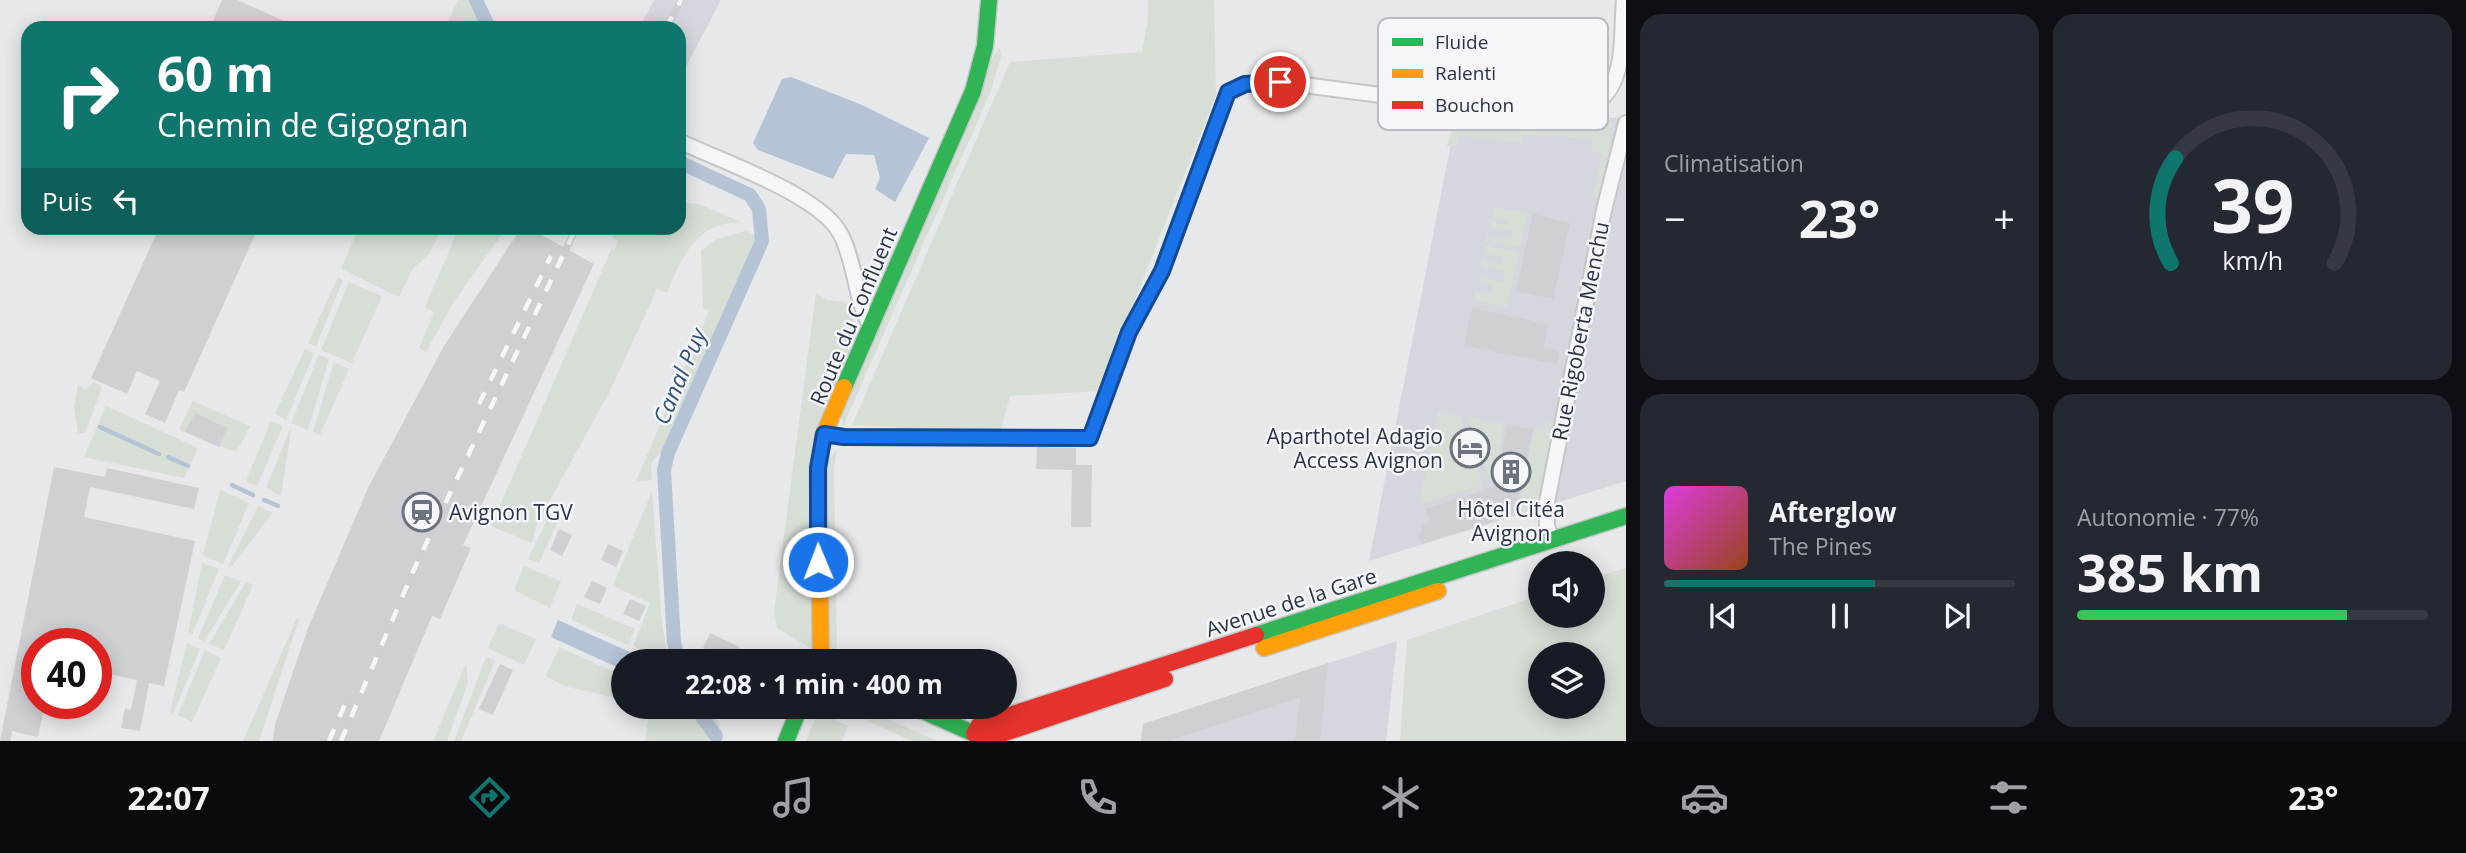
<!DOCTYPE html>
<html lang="fr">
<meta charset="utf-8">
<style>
body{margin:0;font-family:"Open Sans",sans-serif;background:#242831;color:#f1f3f6;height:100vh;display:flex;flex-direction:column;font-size:26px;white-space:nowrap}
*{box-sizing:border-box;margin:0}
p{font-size:23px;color:#9ea1a6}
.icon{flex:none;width:38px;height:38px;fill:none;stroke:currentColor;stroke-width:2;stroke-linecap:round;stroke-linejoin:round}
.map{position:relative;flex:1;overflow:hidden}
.panel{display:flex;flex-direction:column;gap:14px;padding:14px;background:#0d0f14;width:840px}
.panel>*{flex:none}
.guide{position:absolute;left:21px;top:21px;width:665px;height:214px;border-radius:21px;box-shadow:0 4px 18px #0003;background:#0f766e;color:#fff;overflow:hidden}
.fabs{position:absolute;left:1528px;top:551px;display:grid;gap:14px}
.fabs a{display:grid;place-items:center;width:77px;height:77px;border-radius:50%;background:#171b24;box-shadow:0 4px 18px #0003;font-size:35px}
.speed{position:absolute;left:21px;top:628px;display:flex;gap:14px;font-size:35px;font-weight:700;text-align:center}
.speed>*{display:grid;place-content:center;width:91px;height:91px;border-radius:50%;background:#171b24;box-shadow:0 4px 18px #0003;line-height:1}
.speed .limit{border:10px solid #d22;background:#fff;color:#111}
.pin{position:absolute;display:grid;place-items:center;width:60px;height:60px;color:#fff;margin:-30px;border:4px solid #fff;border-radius:50%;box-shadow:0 2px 7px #0007}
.me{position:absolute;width:77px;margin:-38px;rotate:359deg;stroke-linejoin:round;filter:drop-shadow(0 0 5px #0008)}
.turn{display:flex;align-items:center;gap:24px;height:147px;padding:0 21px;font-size:32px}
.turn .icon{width:91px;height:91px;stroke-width:2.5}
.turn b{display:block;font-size:49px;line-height:60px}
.then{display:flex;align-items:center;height:66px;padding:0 21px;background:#0003;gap:14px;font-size:26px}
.big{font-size:52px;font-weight:700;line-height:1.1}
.panel .card{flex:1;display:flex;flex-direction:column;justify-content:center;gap:10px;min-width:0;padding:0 24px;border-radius:21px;background:#242831}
.panel .dial{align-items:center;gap:0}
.dial svg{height:182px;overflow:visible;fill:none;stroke:#363941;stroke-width:7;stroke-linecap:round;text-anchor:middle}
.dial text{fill:#f1f3f6;stroke:none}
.song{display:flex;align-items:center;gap:21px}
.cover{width:84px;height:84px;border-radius:10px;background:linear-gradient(135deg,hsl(300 70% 55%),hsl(20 70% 35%))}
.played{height:7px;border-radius:4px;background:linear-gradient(90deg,#0f766e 60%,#363941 60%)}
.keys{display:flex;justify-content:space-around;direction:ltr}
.heat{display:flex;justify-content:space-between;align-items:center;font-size:38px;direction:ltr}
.charge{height:10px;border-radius:5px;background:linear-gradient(90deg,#34c759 77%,#363941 0)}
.panel .tiles{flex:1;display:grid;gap:14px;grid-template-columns:repeat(2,1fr)}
.trip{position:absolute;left:611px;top:649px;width:406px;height:70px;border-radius:35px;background:#171b24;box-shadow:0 4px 18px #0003;font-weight:700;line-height:70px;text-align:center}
.menu{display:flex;height:112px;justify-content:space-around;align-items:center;background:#090b0e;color:#9ea1a6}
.menu .icon{width:49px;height:49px}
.menu .selected{color:#0f766e}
.menu b{font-size:32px;color:#f1f3f6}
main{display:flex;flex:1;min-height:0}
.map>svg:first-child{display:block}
.built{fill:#d4d7dd}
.green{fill:#d6ded6;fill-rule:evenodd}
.water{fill:#b4c4d5}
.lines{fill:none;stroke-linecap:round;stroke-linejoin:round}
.stream{stroke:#b4c4d5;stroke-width:4.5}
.canal{stroke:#b4c4d5;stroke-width:14}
.building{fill:#ced0d3}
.street-casing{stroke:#c4c6c8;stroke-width:18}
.fast-casing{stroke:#c4c6c8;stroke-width:19}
.slow-casing{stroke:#c4c6c8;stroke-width:19}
.jam-casing{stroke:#c4c6c8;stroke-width:19}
.street{stroke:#f5f6f7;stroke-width:14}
.fast{stroke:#30b455;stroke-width:16}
.slow{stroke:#ff9f0a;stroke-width:16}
.jam{stroke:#e5322d;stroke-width:16}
.rail-casing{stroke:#cecfd2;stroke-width:7}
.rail{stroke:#f4f6f9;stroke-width:4.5;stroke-dasharray:13;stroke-linecap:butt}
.route-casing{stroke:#114b97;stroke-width:18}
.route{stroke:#1a73e8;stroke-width:12}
.labels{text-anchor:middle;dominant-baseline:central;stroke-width:5;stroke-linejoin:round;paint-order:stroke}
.street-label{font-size:21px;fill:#2b3445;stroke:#f4f6f9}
.poi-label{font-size:21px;fill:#2b3445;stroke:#f4f6f9;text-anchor:end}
.water-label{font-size:23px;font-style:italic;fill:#34527a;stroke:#f4f6f9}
.key{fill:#f4f6f9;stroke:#b8bcc3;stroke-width:2}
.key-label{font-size:19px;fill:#2b3445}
</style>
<main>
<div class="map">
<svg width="1626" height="741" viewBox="0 0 1626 741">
<rect width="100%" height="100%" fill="#e6e8ea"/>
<path class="built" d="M654 0H721L679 80V28H639Z
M1456 118H1626V481L1369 561Z
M1397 641 1386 741H1141L1143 724Z"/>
<path class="green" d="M458 0H472L483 23 481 28H445Z
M1148 0H1214L1216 95 1099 391 1010 396 1000 433 852 425 1010 62 1142 52 1148 19Z
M1000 48 1001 57 990 93 843 426 841 416 992 58Z
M1455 116 1519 121H1613L1600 201 1592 199 1602 154 1591 151 1592 138 1523 135 1522 144 1461 135 1457 146H1447Z
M679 202 699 204 741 222C696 222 681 258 667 293L657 289 611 389 537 524 532 543 491 526 612 248 614 250 618 241 612 237 617 228H679Z
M1495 207 1528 212 1520 247 1486 241 1487 236 1511 239 1512 231 1489 227 1491 221 1507 224V220L1492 217Z
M359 228H442L428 256 413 268 399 297 341 269Z
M459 228H506L453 303 426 352 419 348 434 312 425 307Z
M746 231 757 236 660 453 651 463 652 480 636 481 709 311 703 308 701 250 717 239Z
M1485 245 1519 253 1507 307 1474 300 1475 292 1491 294 1493 285 1478 282 1479 276 1503 282 1504 271 1481 266 1482 260 1502 264 1503 257 1483 254Z
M338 277 343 280 316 346 308 343Z
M349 282 382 296 352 363 321 350Z
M816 293 828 300 853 303V337L846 364 819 427 812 649 777 628 774 612Z
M305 349 314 353 286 420 275 414Z
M319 355 329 359 308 430 291 423Z
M334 362 349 369 320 435 313 432Z
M94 382 102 388 85 433H78L74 407 78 384 86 390Z
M193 401 250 426 240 446 235 451 227 449 179 430Z
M106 406 198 448 184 478 84 457Z
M1438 412 1460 415 1483 485 1419 505Z
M1467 416 1504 424 1492 486Z
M271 421 283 426 257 486 246 481Z
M1547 421 1556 423 1539 506 1518 513 1534 428 1544 430Z
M290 429 291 431 281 496 266 488Z
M837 450 834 466 837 656 829 651 826 464Z
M220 490 249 503 223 564 203 555Z
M652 491 661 615 668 661 633 646 650 603 613 586Z
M258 506 273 513 230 568 228 566Z
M548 518 557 523 539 563 528 559Z
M202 563 219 569 192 635 188 633Z
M524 566 561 581 550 608 514 590Z
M1626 568V741H1400L1407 640 1540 595V616H1592L1593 578ZM1540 654H1592V707H1540Z
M225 575 241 581 204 642 198 638Z
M246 582 253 585 224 650 209 644Z
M577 604 635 629 628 645 571 620Z
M297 618 299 619 259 741H243Z
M499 623 536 639 524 665 488 648Z
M187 643 200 649 173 714 170 712Z
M559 647 623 676V700L564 686 546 676Z
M205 650 221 658 192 722 178 715Z
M486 657 495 661 461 741H454Z
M466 663 468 683 447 741H433Z
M650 707C675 707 703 703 720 724L713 741H645Z
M838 707H861L937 741H911Z
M818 712 848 726 842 741H806Z"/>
<path class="water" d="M791 77 862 105 929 138 895 202 875 189 880 178 874 155 846 154 833 179 758 150 753 143 782 79Z
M558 620 650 661 623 662V670L551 637Z"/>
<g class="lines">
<path class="stream" d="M100 427 159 454
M168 457 188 466
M232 485 253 495
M264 500 278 506"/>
<path class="canal" d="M476 0 489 28
M679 662 674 642 664 470 668 453 762 241 759 209 750 195 679 162
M695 707 716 736"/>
</g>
<path class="building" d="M222 0H237L300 28H210Z
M1533 214 1570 223 1553 299 1516 291Z
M159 228H258L184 392 179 390 165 423 145 414 160 381 137 371 127 394 91 378Z
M521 228H529L594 264 463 545 471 548 440 619 432 616 379 741H273L275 725 308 628 369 486 444 346Z
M1472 308 1548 324 1543 348 1559 351 1557 364 1464 346Z
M195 413 227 428 219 447 185 432Z
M1507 424 1533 429 1515 514 1490 509 1494 521 1422 544 1419 536 1423 525 1430 522 1425 509 1495 487Z
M1037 447 1076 448V465H1092L1091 527H1071L1072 470 1036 469Z
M54 467 105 477 107 468 199 488 194 509 90 487 84 517 195 541 164 686 149 683 140 731 121 728 125 708 131 710 137 680 96 671V644H67L37 638V704H45L38 737 12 731 10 741H0Z
M559 529 572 535 562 556 550 550Z
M608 544 623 551 616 567 601 560Z
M592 581 607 588 600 604 584 597Z
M630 599 646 606 639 621 623 614Z
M710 633 740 647 733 662 703 648Z
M1328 663 1320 741H1295L1300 698 1168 741H1141L1143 724Z
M500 664 513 670 493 715 479 709Z"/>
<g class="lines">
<defs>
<path id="street" d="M679 141C720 161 822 195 841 235 856 264 855 300 871 327
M824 434 844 437 1090 438 1129 333 1162 271 1228 92 1245 84 1280 82C1334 88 1568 126 1603 97 1626 76 1621 29 1624 0
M1551 541 1547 525V502L1604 210 1626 123"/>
<path id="fast" d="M844 387 973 91 985 46 989 0
M1256 635 1626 516
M914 707 986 739
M786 741 800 707"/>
<path id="slow" d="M1264 648 1438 591
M821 660 818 468 824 434 844 387"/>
<path id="jam" d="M974 734 979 725 1256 635
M987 739 1165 679"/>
</defs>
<use href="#street" class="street-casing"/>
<use href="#fast" class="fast-casing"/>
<use href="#slow" class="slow-casing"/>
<use href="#jam" class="jam-casing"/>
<use href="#street" class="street"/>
<use href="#fast" class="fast"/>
<use href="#slow" class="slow"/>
<use href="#jam" class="jam"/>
<defs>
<path id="rail" d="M666 28 681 0
M479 404 551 256
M329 741 349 695
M341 741 415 567 576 228"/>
</defs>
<use href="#rail" class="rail-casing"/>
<use href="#rail" class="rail"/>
</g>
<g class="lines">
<defs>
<path id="route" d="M818 562V468L824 434 844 437 1090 438 1129 332 1162 271 1228 92 1245 84 1280 82"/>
</defs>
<use href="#route" class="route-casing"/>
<use href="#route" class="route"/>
</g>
<defs>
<symbol id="hotel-ring" viewBox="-11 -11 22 22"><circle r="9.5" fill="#f4f6f9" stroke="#6c737f" stroke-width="1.5"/><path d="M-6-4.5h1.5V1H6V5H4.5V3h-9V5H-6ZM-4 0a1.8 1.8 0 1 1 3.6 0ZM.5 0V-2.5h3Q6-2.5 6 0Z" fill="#6c737f"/></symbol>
<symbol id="building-ring" viewBox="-11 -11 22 22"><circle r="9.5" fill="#f4f6f9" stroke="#6c737f" stroke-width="1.5"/><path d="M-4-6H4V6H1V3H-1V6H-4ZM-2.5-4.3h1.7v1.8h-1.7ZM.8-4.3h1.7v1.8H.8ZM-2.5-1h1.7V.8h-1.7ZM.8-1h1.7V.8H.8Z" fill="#6c737f"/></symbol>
<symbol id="station-ring" viewBox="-11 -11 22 22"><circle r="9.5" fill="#f4f6f9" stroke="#6c737f" stroke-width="1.5"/><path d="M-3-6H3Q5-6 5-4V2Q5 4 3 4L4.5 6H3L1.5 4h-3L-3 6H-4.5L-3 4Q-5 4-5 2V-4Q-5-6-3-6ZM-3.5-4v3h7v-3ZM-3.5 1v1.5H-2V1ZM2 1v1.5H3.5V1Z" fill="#6c737f"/></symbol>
</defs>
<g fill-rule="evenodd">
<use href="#hotel-ring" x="1448" y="426" width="44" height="44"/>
<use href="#building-ring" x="1489" y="450" width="44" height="44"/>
<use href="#station-ring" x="400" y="490" width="44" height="44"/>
</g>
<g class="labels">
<g class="street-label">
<text transform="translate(853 316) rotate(-67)">Route du Confluent</text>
<text transform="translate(1580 331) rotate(-79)">Rue Rigoberta Menchu</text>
<text transform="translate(1291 602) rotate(-18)">Avenue de la Gare</text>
</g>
<g class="poi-label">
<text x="1443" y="436">Aparthotel Adagio<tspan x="1443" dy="24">Access Avignon</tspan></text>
<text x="1511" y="509" text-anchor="middle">Hôtel Citéa<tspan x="1511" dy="24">Avignon</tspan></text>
<text x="449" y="512" text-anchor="start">Avignon TGV</text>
</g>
<g class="water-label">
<text transform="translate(679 376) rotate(-67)">Canal Puy</text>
</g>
</g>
<rect x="1378" y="18" width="230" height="112" rx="10" class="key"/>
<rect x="1392" y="38" width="31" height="8" fill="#30b455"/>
<rect x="1392" y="69" width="31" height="9" fill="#ff9f0a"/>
<rect x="1392" y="101" width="31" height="8" fill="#e5322d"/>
<g class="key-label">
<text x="1435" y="49">Fluide</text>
<text x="1435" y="80">Ralenti</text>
<text x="1435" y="112">Bouchon</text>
</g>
</svg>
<div class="fabs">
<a><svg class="icon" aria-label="sound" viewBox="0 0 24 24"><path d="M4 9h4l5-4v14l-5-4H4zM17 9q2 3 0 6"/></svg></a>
<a><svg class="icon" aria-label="layers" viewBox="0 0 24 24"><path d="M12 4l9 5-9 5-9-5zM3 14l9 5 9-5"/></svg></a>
</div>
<div class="speed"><div class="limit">40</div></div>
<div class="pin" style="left:1280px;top:82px;background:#d93025"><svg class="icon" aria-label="arrive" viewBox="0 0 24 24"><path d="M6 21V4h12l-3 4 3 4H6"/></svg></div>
<svg class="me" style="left:818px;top:562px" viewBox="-20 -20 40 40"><circle r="17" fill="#1a73e8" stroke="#fff" stroke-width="3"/><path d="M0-11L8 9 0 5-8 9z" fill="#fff"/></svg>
<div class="trip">22:08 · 1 min · 400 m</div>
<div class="guide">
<div class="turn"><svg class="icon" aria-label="right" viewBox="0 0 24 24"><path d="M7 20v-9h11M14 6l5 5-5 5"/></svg><div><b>60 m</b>Chemin de Gigognan</div></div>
<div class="then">Puis<svg class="icon" aria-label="left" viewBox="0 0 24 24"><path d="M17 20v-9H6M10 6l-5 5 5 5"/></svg></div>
</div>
</div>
<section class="panel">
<div class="tiles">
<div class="card"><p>Climatisation</p>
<div class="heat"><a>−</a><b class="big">23°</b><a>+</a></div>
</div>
<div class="card dial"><svg viewBox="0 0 100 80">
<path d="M14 69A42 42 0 1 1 86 69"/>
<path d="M14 69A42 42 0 0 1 16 23" stroke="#0f766e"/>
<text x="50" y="56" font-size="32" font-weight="700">39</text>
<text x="50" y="72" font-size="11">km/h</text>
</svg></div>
<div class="card">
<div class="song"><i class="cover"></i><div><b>Afterglow</b><p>The Pines</p></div></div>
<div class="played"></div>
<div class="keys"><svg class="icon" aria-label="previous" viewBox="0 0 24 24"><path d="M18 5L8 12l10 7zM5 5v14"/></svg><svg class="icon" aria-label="pause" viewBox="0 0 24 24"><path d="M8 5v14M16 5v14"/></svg><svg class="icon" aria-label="next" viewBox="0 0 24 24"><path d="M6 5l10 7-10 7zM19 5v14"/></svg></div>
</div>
<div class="card"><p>Autonomie · 77%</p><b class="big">385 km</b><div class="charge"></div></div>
</div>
</section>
</main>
<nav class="menu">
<b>22:07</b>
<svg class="icon selected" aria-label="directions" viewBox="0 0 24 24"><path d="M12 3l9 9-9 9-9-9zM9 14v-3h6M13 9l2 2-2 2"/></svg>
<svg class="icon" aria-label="music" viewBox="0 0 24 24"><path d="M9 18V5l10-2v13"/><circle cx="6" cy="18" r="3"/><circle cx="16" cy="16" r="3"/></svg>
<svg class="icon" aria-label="phone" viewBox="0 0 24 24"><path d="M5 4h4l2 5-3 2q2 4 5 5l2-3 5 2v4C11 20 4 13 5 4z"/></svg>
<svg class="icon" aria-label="climate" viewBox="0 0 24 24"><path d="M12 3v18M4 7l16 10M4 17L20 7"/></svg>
<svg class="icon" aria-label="car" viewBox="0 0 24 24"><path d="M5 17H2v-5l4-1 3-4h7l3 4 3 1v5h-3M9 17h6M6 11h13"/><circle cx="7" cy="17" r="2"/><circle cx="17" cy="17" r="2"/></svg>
<svg class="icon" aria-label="filters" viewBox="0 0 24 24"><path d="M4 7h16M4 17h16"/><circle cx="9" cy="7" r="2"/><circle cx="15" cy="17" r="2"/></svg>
<b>23°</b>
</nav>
